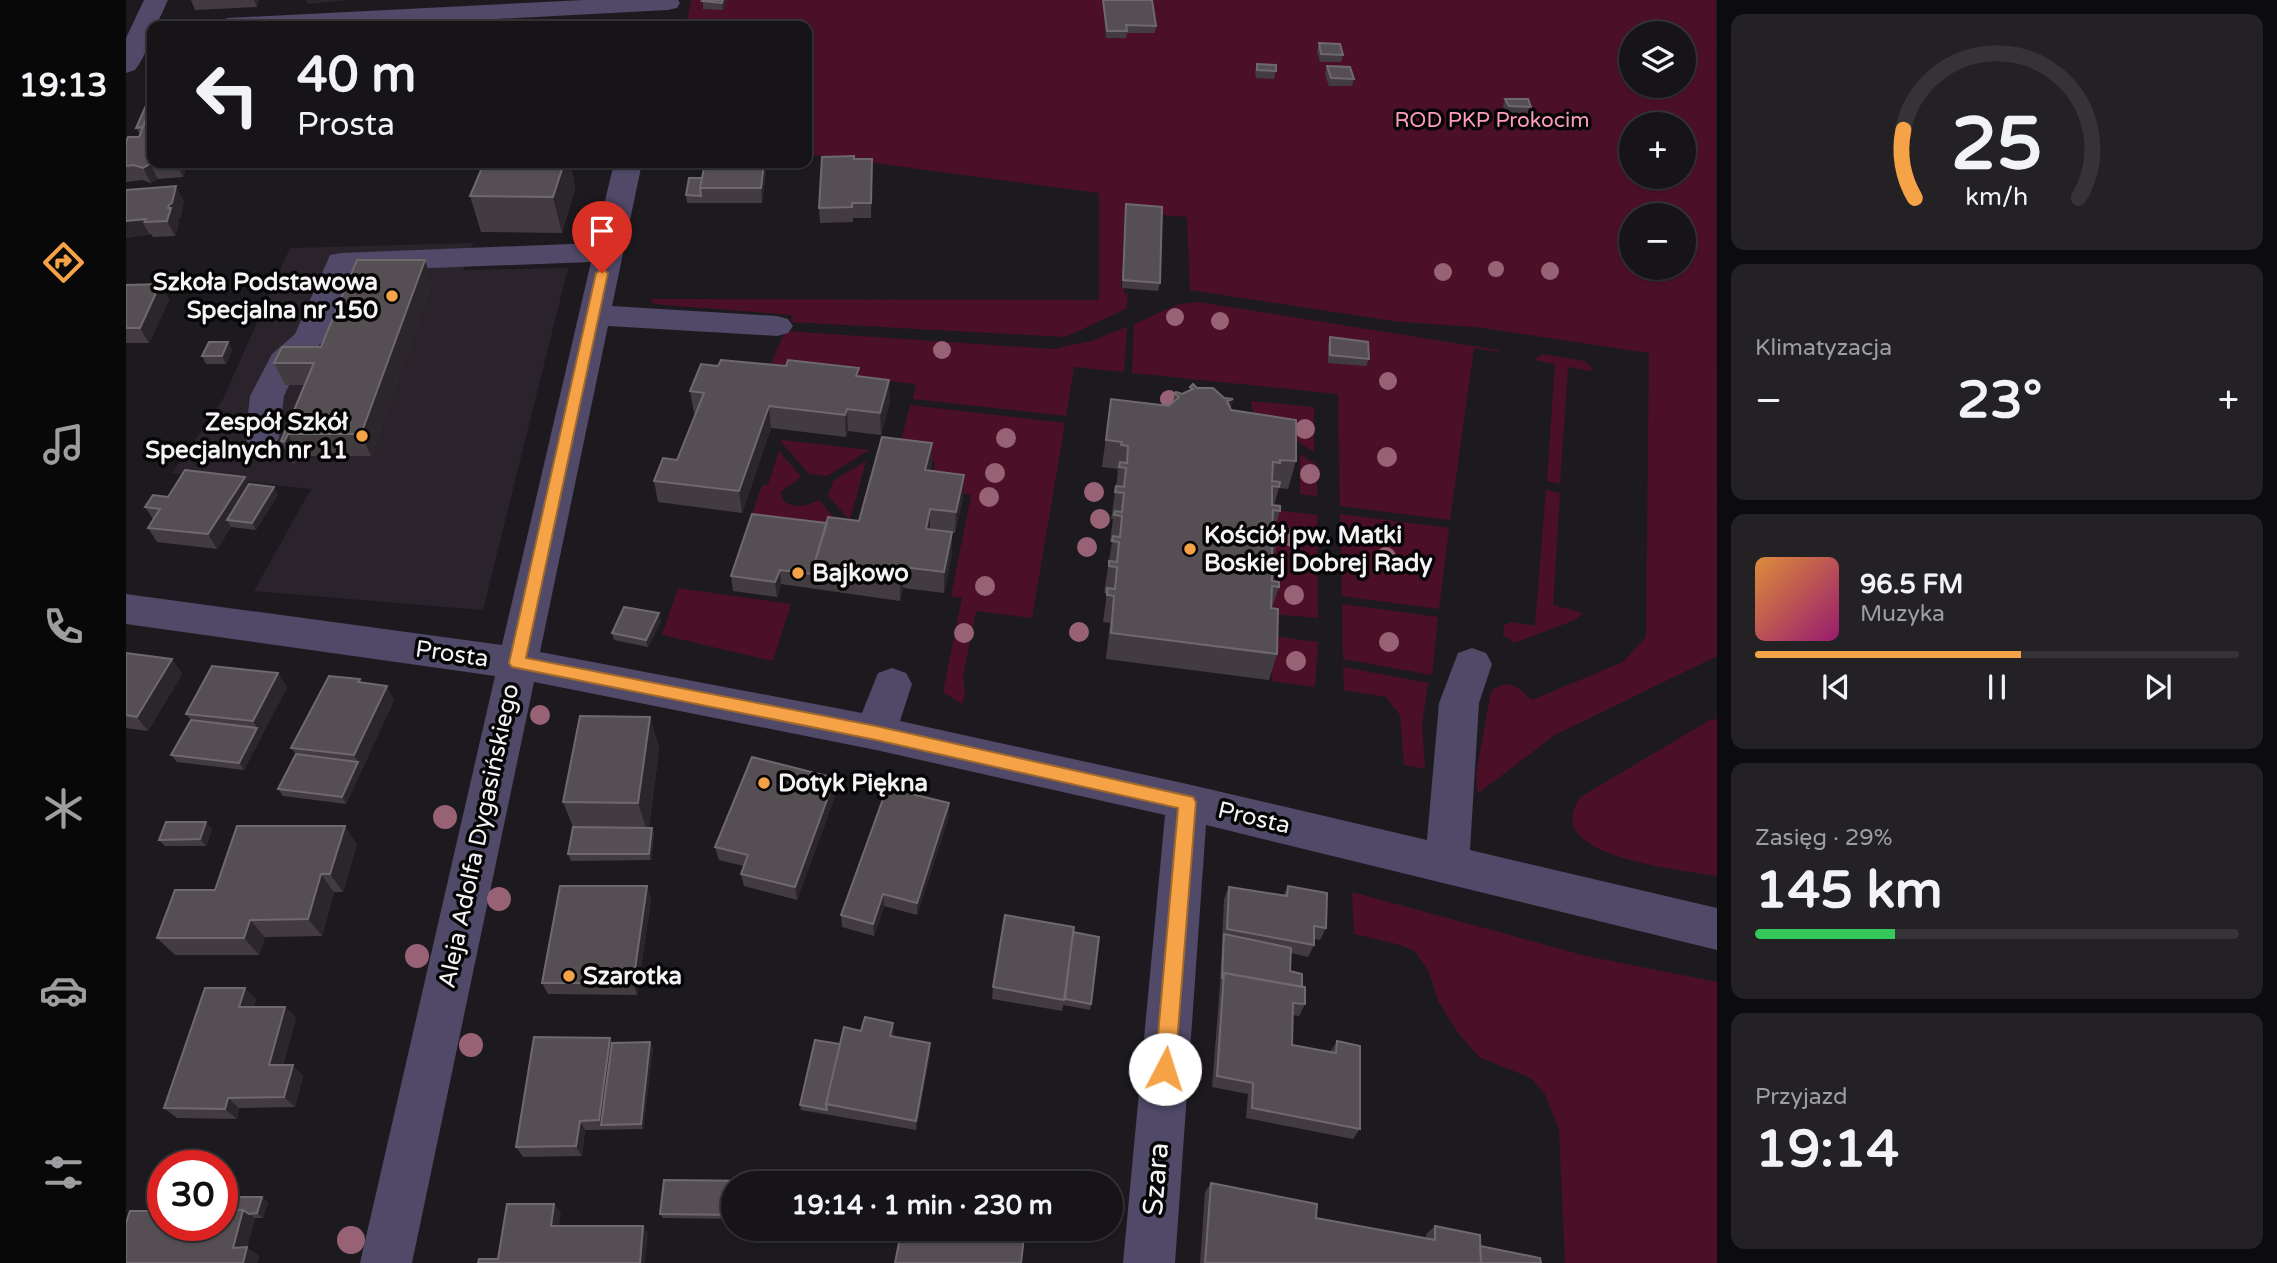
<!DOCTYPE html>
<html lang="pl">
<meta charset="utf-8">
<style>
body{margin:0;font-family:"Varela Round",sans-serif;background:#232124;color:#f1f3f6;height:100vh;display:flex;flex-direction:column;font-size:26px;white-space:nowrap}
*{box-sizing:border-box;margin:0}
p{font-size:23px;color:#9e9ea1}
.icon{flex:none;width:38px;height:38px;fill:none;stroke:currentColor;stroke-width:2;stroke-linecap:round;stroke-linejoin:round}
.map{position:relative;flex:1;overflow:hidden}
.side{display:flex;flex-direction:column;gap:14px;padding:14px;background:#0c0b0d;width:560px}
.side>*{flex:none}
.hud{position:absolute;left:21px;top:21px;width:665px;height:147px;border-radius:14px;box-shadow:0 2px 5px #0004,0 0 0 2px #353336;background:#161417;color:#f1f3f6;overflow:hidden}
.fabs{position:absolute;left:1493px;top:21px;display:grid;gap:14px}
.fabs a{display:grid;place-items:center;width:77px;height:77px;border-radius:50%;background:#161417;box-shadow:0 2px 5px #0004,0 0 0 2px #353336;font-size:35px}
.speed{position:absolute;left:21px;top:1150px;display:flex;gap:14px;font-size:35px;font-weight:700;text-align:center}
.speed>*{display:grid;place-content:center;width:91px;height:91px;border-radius:50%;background:#161417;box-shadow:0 2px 5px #0004,0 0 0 2px #353336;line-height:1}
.speed .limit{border:10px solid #d22;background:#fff;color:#111}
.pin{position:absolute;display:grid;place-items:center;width:60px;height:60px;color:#fff;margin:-72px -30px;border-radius:50% 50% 50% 0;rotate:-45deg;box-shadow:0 0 7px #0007}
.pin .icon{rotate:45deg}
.me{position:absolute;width:77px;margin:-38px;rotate:5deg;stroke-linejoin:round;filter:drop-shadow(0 0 5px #0008)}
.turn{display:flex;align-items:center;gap:24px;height:147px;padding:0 35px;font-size:32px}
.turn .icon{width:91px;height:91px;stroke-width:2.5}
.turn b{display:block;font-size:49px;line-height:60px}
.big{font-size:52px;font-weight:700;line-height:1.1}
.side .tile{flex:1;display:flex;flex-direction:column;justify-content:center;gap:10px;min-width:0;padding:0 24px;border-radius:14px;background:#232124}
.side .dial{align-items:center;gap:0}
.dial svg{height:182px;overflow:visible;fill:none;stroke:#353336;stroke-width:7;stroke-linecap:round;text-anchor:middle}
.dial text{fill:#f1f3f6;stroke:none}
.song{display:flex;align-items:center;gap:21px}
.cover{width:84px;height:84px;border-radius:10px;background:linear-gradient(135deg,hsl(30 70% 55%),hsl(320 70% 35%))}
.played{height:7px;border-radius:4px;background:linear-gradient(90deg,#f6a247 55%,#353336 55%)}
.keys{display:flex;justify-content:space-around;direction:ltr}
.heat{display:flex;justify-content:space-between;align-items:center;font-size:38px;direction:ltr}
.charge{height:10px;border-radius:5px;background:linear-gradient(90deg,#34c759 29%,#353336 0)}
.trip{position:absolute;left:595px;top:1171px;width:402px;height:70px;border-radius:35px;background:#161417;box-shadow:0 2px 5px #0004,0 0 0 2px #353336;font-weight:700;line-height:70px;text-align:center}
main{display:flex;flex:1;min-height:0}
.tabs{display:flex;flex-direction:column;width:126px;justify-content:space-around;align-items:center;background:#090809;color:#9e9ea1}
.tabs .icon{width:49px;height:49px}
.tabs .active{color:#f6a247}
.tabs b{font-size:32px;color:#f1f3f6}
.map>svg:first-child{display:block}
.built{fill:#2a232c}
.green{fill:#4b1028;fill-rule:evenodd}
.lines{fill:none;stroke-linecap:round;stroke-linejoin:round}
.minor{fill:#504968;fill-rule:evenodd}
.tree{fill:#986275}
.wall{fill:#423c40}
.shaded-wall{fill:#2b262a}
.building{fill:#554f53;stroke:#6e696d;stroke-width:2}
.route{fill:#f6a247;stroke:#a0692e;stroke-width:2}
.poi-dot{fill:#f6a247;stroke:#070607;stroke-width:2.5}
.labels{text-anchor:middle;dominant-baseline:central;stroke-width:7;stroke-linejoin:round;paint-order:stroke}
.far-park-label{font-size:21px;fill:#fc9dbb;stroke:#070607}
.poi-label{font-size:24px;font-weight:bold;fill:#f6f3f7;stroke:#070607;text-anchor:start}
.street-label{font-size:24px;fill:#f6f3f7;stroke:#070607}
.near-street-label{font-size:28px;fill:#f6f3f7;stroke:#070607}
</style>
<main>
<nav class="tabs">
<b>19:13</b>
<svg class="icon active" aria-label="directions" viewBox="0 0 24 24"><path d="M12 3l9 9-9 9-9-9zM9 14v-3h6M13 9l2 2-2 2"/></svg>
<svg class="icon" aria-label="music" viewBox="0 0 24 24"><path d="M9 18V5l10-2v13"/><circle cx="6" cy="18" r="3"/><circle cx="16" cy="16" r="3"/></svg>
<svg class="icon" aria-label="phone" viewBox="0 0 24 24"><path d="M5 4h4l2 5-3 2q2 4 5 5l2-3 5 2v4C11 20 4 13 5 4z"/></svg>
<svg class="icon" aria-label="climate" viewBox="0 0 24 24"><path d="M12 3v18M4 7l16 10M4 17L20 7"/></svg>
<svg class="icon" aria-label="car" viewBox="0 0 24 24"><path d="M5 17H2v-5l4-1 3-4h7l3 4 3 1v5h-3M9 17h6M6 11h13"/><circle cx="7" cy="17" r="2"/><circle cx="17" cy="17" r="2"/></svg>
<svg class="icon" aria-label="filters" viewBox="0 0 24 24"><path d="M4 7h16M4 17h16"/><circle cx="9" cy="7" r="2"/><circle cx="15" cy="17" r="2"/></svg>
</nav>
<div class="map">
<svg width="1591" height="1263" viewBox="0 0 1591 1263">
<rect width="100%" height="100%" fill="#1d1a1f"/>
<path class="built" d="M347 243 337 270 442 268 357 610 128 591 185 489 46 473 97 399 164 248Z"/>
<path class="green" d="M565 0H1590L1591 656 1429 735 1354 792 1351 791 1350 774 1365 692C1381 677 1392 687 1406 700L1497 662 1520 637 1523 353 1350 327 1274 322 1064 290 1061 217 999 212 995 288H998V293L1002 294 1000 309 939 337 665 322 666 315 528 304 525 299 973 300V193L681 154V26H560ZM1505 33H1558V86H1505ZM1505 124H1558V177H1505ZM1505 215H1558V268H1505Z
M1072 302 1372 350 1373 352 1348 348 1324 520 1214 506 1212 394 1006 373 1008 324 1053 304Z
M1001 327 998 372 948 367 940 416 787 399 790 384 643 369 659 331 927 349 965 341Z
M1416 354 1458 361 1466 368V371L1442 367 1434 484 1421 481 1429 364 1409 360Z
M1125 401 1188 407V452L1127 413Z
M784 405 939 423 906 618 850 611 837 676 839 694 836 704 817 692 836 598 825 596 845 495 806 489 809 462 771 457Z
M656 440 743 450 701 476 683 474 655 442Z
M653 451 675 477 655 492 658 502C671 509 680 506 693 500L717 528 626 514 636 485H642Z
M1174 454 1191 465V496L1174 494Z
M740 461 724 520 702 496 707 481Z
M1420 490 1434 493 1427 605 1457 613 1449 620 1388 643 1377 635 1378 625 1386 622 1409 626Z
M1148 510 1191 515 1192 618 1147 614Z
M1214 514 1323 528 1313 609 1216 596Z
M552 588 665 604 647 661 536 635Z
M1216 604 1312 617 1306 675 1217 659Z
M1146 636 1192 642 1189 687 1146 681Z
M1217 667 1302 683 1296 726 1299 769 1278 765 1274 715 1260 697 1218 690Z
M1591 719V876C1559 870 1407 857 1456 796L1584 720Z
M1226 892 1460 956 1591 982V1263H1439L1433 1129 1419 1094 1405 1078 1353 1057 1333 1034 1312 1001 1303 972 1289 951 1271 944 1228 934Z"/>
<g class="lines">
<path class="minor" d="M18 0H42L30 26H26C26 41 18 58 9 70L0 73V38Z
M458 0H552L554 3 551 8 542 10 240 26H89L93 21 102 18Z
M488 163H516L486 306 651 316 662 319 667 326 662 333 651 336 482 326 414 652 736 713 752 673 766 668 780 673 786 684 774 721 1061 784 1301 840 1313 703 1332 653 1346 648 1360 653 1366 664 1353 703 1344 850 1591 908V950L1080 825 1049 1263H997L1039 815 750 750 408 682 286 1263H234L369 676 0 624V594L376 645 465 262 227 271 199 339 171 368 158 396 153 438 148 446 136 450 124 446 119 438 124 396 146 354 169 334 204 255 215 253 469 243Z"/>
</g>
<g class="tree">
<circle cx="1370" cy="269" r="8"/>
<circle cx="1424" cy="271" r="9"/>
<circle cx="1317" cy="272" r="9"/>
<circle cx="1049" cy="317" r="9"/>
<circle cx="1094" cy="321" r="9"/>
<circle cx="816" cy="350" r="9"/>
<circle cx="1262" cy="381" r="9"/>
<circle cx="1043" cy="399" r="9"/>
<circle cx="1179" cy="429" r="10"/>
<circle cx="880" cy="438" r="10"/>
<circle cx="1261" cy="457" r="10"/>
<circle cx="869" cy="473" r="10"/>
<circle cx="1184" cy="474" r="10"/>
<circle cx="968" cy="492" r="10"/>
<circle cx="863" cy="497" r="10"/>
<circle cx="974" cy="519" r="10"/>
<circle cx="1168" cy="538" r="10"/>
<circle cx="961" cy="547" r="10"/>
<circle cx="1260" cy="557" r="10"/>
<circle cx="859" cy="586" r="10"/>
<circle cx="1168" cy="595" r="10"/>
<circle cx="953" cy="632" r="10"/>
<circle cx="838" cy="633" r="10"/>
<circle cx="1263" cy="642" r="10"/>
<circle cx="1170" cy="661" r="10"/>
<circle cx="414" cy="715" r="10"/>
<circle cx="319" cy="817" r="12"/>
<circle cx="373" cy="899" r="12"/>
<circle cx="291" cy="956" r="12"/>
<circle cx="345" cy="1045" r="12"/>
<circle cx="225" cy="1240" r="14"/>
</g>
<path class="wall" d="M65 0H133L131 7 69 10Z
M577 0H601L597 10 577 9Z
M977 0H1026L1030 26 1029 33H1001L1000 38H980Z
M1503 38H1505V56L1500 45Z
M1193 43 1217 55 1215 62H1194L1191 51Z
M1131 64 1150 71 1148 79 1130 78 1129 72Z
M1201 66 1228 79 1226 86H1203L1199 74Z
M26 92V163H65L60 169 57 177 32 179 25 183 16 180 0 182V142L13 137 14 134 10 128Z
M1379 99 1405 107 1402 114H1380L1377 106Z
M728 159 746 174 745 218H727V222L694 223 693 208Z
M358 163H453V164H444L449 188 436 233 355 232 344 196Z
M641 163 636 203H561L560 195 576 178Z
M0 190 58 201 54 219 51 220 53 223 49 236 27 237 25 234 0 238Z
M1000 204 1034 283 1032 291 996 288Z
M306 282 245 456H173L169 464 166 463 155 441 179 385H159L148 363 195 347Z
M34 284 43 300 23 343H0V285Z
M1204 337 1243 359 1240 366 1202 363V345Z
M102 342 106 350 100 364H80L76 356Z
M733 376 764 401 755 435 722 431 720 437 645 428 616 513 532 502 528 481 551 460 570 413H568L564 391Z
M1064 387 1071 388 1105 409 1170 461 1162 489 1153 488 1148 505 1154 511 1148 530 1154 536 1147 556 1153 562 1147 581 1153 587 1146 608 1151 654 1143 680 980 659 984 623 977 622 981 593H978L986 542H984L987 519H985L992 473 991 472 992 469 976 467 985 399 1043 406 1047 402 1049 394H1056L1063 391Z
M806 465 804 471 837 497 829 533H826V553L818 593 777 588 774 601 655 584 651 597 607 591 605 576 701 523 733 521Z
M123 484 152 495 130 530 105 527 91 549 31 542 22 528 27 519 19 507Z
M535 621 522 647 488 640 486 633Z
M0 653 46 659 56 674 22 731 0 728Z
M152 673 161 687 118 770 51 762 45 755 65 720 60 714Z
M234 679 236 683 268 700 220 804 157 796 152 789 170 754 165 748Z
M524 717 533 749 523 828H526L528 834 525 860 445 861 442 854 447 827 437 802Z
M711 791 671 900 618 886 615 874 618 866 593 860 589 847Z
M823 816 791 915 758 906 748 936 716 927 715 915Z
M86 829 80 846H39L33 840Z
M231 844 217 892H208L196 936 139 937 133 955H49L31 938 89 890Z
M1162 886 1200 928 1194 940 1188 939V945L1182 957 1165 953 1164 971 1176 987 1179 1004 1173 1016 1167 1015 1166 1045 1204 1052 1211 1041 1234 1129 1227 1139 1120 1118 1122 1094 1086 1087 1094 985 1098 899 1103 887 1157 896Z
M525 899 511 995 422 994 416 983Z
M947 932 965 1004 964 1010 937 1005 938 1002 936 1011 866 999 867 987Z
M130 999 128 1007H159L170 1018 157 1065 177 1076 169 1107 113 1108 111 1119 51 1118 38 1108Z
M735 1031 768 1034 767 1037 804 1054 790 1130 675 1110 674 1105 714 1044Z
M486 1043 527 1047 517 1129 459 1130 456 1156 397 1157 390 1147Z
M607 1183V1219L537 1218 534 1214Z
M1085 1183 1190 1218 1300 1238V1234L1309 1226 1354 1246 1415 1263H1074L1079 1192Z
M142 1202 137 1218H129L121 1248 133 1256 131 1263H0L101 1210Z"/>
<path class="shaded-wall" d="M128 0H133L131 7Z
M180 0H221L182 4Z
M597 0H601L597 10 596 3Z
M50 163H65L60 169 57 177Z
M438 163H443L449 188 436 233 427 197Z
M638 163H641L636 203 635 188Z
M24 164 32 179 25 183 17 168Z
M50 186 58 201 54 219 51 220 53 223 49 236 41 221 42 208Z
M15 219 23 234 0 238V221Z
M299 260 306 282 245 456 235 434Z
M34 284 43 300 23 343 14 328Z
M102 342 106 350 100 364 96 356Z
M763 380 764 401 755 435 754 413Z
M1107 399 1101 426V401Z
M643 406 645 428 616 513 613 491Z
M721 409 722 431 720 437 719 415Z
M162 434 173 456 169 464 158 442Z
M806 443V465L799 492V470Z
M838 475 837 497 829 533 830 512Z
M119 477 127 492 101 520 105 527 91 549 82 534Z
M148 487 152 495 130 530 126 523Z
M804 509V530L800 529Z
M826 532V553L818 593V572Z
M777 567V588L774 601V580Z
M654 570 655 584 651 597 649 582Z
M533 613 535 621 522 647 520 640Z
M46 659 56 674 22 731 11 717Z
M152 673 161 687 118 770 113 763 131 728 127 721Z
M261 686 268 700 220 804 216 797 232 762 228 755Z
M524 717 533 749 522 834 512 803Z
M709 778 711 791 671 900 669 887Z
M823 803V816L791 915V903Z
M80 822 86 829 80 846 74 839Z
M219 826 231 844 217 892 204 874Z
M526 828 528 834 525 860 523 854Z
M195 874 208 892 196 936 182 919Z
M521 886 525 899 511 995 507 983Z
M757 894 758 906 748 936 747 924Z
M124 920 139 937 133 955 118 938Z
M119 988 130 999 124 1018 113 1007Z
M159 1007 170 1018 154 1075 143 1065Z
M767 1023 768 1034 765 1047 764 1036Z
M484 1038 489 1049 475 1125 473 1120Z
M524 1042 527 1047 517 1129 515 1124Z
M804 1043V1054L790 1130V1121Z
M167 1065 177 1076 169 1107 158 1097Z
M102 1098 113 1108 111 1119 99 1109Z
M454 1121 459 1130 456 1156 450 1146Z
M136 1197 142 1202 137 1218 131 1213Z
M428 1204 435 1213 432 1234 425 1226Z
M117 1210 129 1218 121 1248 133 1256 131 1263H117L107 1248Z
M517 1226 522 1234 519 1263H514Z"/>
<path class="building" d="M577 0H597L596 3 576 1Z
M977 0H1026L1030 26 1000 25 1001 31H981Z
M484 21V26H427V23Z
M1193 43 1214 44 1217 55 1195 54Z
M1131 64 1150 65V71L1131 70Z
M1201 66 1224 67 1228 79 1205 78Z
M26 92V119H20L17 127 10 128Z
M1379 99H1402L1405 107 1383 106Z
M20 119H26V163H40L24 164 17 168 8 165 0 166V142L2 137H13Z
M728 156V159H746L745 203H726V207L693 208 696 157Z
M358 163H438L427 197 344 196Z
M579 163H638L635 188H574Z
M563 178H576L574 188 575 196 560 195Z
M50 186 46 203 43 205 42 208H45L41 221 19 222 20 219 0 221V190Z
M1000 204 1036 207 1034 283 997 280Z
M231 260H299L235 434H162L158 442 155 441 188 363H148L156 347H195Z
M34 284 14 328H0V285Z
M1204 337 1242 342 1243 359 1204 355Z
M83 342H102L96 356H76Z
M595 360 660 366 662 360 733 368 730 376 763 380 754 413 721 409 719 415 643 406 613 491 528 481 537 458 551 460 578 393 564 391 575 364 592 366Z
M1067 384 1071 388H1087L1098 398 1107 399 1101 401 1105 410 1170 420V461L1154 460V463L1147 462 1146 481 1154 482 1153 487 1146 486V505L1154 506V511L1147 510 1146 530 1153 531 1154 536 1146 535V556H1153V562L1146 561V581L1153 582V587L1146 586 1145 608 1152 609 1151 654 985 633 988 596 981 595V588L989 589 991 567 983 566V561L991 562 993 542 986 541 987 536 994 537 996 516 988 515 989 511 996 512 998 493 989 492 990 486 998 487 1000 468 993 467 994 462 1001 463 1002 446 995 445 996 442 980 440 985 399 1043 406 1053 397 1049 394 1050 392 1056 394 1067 389 1064 387Z
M756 437 806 443 799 470 838 475 830 512 804 509 800 529 826 532 818 572 777 567 774 580 687 568 702 517 733 521Z
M59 470 119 477 82 534 22 528 34 509 19 507 27 495 42 497Z
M123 484 148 487 126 523 101 520Z
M626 514 701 523 687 568 688 574 654 570 649 582 605 576Z
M498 607 533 613 520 640 486 633Z
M0 653 46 659 11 717 0 715Z
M86 666 152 673 127 721 60 714Z
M203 676 234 679 232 682 261 686 228 755 165 748Z
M454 716 524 717 512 803 437 802Z
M65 720 131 728 113 763 45 755Z
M170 754 232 762 216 797 152 789Z
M626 757 709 778 669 887 615 874 622 855 589 847Z
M761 788 823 803 791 903 757 894 747 924 715 915Z
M40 822H80L74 839 33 840Z
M111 826H219L204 874H195L182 919 124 920 118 938H31L49 890H89Z
M447 827 526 828 523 854H442Z
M434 886H521L507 983H416Z
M1162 886 1201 893 1200 928 1188 926V945L1101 929 1103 887 1161 896Z
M879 915 948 927 938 1000 867 987Z
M947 932 973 937 965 1004 939 999Z
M1098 934 1165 948 1164 971 1176 974V987L1098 973 1096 979Z
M1098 973 1179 987V1004L1167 1003 1166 1045 1210 1053 1211 1041 1234 1046V1129L1126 1108 1127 1083 1091 1076Z
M79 988H119L113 1007H159L143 1065H167L158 1097 102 1098 99 1109 38 1108Z
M739 1017 767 1023 764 1036 804 1043 790 1121 700 1104 718 1027 735 1031Z
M408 1037 484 1038 473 1120 454 1121 450 1146 390 1147Z
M689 1040 714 1044 700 1104 701 1110 674 1105Z
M524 1042 515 1124 475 1125 486 1043Z
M538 1180 638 1181V1183H607V1215L534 1214Z
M1085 1183 1191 1204 1190 1218 1309 1240V1226L1354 1235 1355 1263H1079Z
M105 1197H136L131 1213 123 1214 117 1210H101Z
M381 1204H428L425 1226H517L514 1263H352L353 1259H372Z
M96 1210H117L107 1248 121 1247 117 1263H0V1223L4 1211H37V1225H96Z
M776 1228H899L895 1263H769Z
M1354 1246 1414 1258 1415 1263H1355Z"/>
<path class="route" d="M476 269 482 273 400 658 750 726 1067 797 1070 802 1049 1069 1046 1076 1039 1079 1032 1076 1029 1069 1052 808 750 740 386 667 383 663 470 273Z"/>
<g class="poi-dot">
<circle cx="266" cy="296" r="7"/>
<circle cx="236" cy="436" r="7"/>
<circle cx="1064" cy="549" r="7"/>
<circle cx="672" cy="573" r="7"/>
<circle cx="638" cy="783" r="7"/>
<circle cx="443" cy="976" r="7"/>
</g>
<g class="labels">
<g class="far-park-label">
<text x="1366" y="120">ROD PKP Prokocim</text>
</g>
<g class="poi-label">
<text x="252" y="282" text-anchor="end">Szkoła Podstawowa<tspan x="252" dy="28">Specjalna nr 150</tspan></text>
<text x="222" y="422" text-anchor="end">Zespół Szkół<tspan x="222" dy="28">Specjalnych nr 11</tspan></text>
<text x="1078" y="535">Kościół pw. Matki<tspan x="1078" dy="28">Boskiej Dobrej Rady</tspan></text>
<text x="686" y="573">Bajkowo</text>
<text x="652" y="783">Dotyk Piękna</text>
<text x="457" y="976">Szarotka</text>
</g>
<g class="street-label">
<text transform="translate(326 654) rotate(8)">Prosta</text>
<text transform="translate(1128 818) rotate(13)">Prosta</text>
<text transform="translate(353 836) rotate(-78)">Aleja Adolfa Dygasińskiego</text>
</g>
<g class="near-street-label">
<text transform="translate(1030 1179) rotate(-85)">Szara</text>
</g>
</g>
</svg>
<div class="fabs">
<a><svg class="icon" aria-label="layers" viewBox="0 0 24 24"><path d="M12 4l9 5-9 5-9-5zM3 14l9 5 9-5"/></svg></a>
<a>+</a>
<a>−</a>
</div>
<div class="speed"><div class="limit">30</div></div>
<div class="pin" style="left:476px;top:273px;background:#d93025"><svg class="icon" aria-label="arrive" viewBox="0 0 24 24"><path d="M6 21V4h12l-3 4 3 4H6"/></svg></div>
<svg class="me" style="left:1039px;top:1069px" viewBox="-20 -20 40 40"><circle r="19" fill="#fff"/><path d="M0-13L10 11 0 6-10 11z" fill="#f6a247"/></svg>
<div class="trip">19:14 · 1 min · 230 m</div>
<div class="hud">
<div class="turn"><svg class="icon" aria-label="left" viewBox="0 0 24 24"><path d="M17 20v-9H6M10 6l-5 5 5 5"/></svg><div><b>40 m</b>Prosta</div></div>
</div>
</div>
<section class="side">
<div class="tile dial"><svg viewBox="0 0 100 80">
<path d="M14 69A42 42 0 1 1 86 69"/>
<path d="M14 69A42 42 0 0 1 9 39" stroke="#f6a247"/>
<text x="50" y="56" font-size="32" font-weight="700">25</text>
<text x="50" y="72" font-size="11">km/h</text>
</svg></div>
<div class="tile"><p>Klimatyzacja</p>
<div class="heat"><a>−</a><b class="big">23°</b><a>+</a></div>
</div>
<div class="tile">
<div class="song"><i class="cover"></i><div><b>96.5 FM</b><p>Muzyka</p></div></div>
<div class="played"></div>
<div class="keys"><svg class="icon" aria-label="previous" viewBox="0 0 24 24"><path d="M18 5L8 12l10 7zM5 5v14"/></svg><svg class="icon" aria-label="pause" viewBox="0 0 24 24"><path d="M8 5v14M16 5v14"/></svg><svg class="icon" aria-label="next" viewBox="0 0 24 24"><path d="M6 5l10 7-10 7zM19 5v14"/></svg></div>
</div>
<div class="tile"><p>Zasięg · 29%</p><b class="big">145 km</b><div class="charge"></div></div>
<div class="tile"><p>Przyjazd</p><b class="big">19:14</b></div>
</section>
</main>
